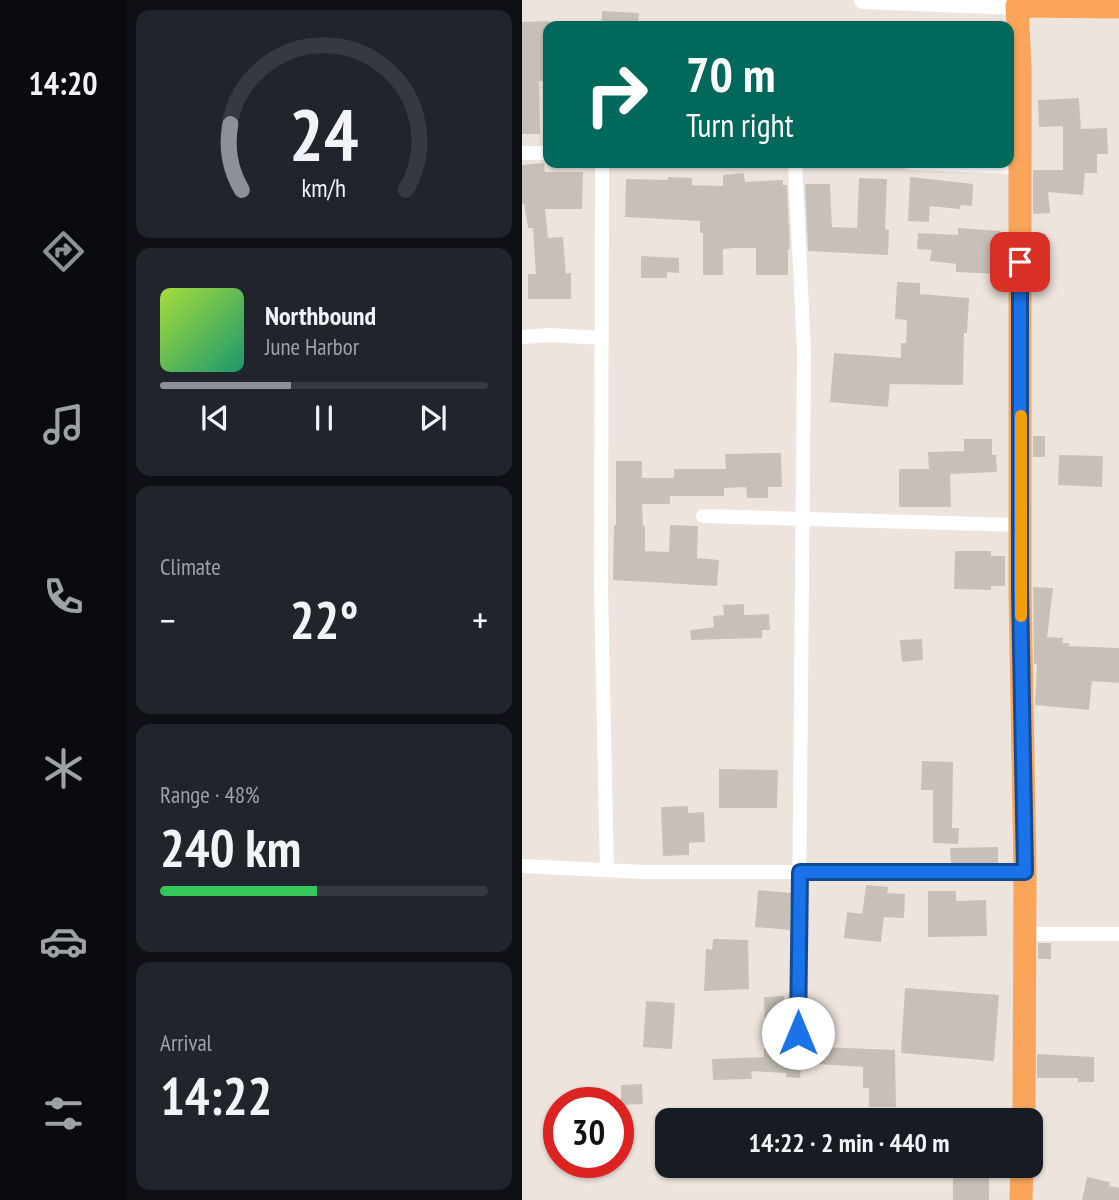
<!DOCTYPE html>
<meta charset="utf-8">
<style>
body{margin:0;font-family:"PT Sans Narrow",sans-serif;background:#20242c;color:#f1f3f6;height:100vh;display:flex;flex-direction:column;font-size:26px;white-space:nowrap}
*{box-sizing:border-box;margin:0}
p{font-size:23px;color:#9ea1a6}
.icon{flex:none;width:38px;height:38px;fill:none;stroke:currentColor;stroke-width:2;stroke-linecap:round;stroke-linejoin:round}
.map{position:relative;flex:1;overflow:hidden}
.sheet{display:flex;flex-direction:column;gap:10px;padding:10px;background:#0d0f14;width:396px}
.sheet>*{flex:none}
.guide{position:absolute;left:21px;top:21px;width:471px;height:147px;border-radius:14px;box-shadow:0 2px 5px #0004;background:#00695c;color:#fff;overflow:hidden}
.speed{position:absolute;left:21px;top:1087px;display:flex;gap:14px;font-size:35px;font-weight:700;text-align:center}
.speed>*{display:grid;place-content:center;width:91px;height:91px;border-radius:50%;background:#171b24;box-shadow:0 2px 5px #0004;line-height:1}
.speed .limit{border:10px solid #d22;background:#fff;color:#111}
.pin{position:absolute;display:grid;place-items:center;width:60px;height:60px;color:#fff;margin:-30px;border-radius:14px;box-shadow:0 4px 10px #0006}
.me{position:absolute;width:77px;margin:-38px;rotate:0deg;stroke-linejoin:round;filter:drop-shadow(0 0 5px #0008)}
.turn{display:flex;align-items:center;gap:24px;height:147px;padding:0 28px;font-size:32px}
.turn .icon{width:91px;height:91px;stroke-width:2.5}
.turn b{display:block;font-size:49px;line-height:60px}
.big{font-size:52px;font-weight:600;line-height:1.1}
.sheet .widget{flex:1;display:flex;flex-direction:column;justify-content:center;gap:10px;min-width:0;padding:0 24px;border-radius:14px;background:#20242c}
.sheet .dial{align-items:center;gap:0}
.dial svg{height:182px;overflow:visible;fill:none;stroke:#363941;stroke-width:7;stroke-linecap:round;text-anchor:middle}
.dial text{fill:#f1f3f6;stroke:none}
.song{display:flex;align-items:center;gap:21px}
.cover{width:84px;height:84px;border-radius:10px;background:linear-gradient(135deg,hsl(80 70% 55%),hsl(160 70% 35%))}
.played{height:7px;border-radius:4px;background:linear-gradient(90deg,#8c9099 40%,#363941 40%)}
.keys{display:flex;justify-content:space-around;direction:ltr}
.heat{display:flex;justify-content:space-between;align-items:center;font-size:38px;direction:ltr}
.charge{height:10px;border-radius:5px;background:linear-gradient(90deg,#34c759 48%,#363941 0)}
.trip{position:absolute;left:133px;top:1108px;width:388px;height:70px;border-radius:14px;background:#171b24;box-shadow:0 2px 5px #0004;font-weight:600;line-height:70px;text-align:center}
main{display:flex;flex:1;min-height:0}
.dock{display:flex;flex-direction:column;width:126px;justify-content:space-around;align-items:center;background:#090b0e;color:#9ea1a6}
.dock .icon{width:49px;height:49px}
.dock .current{color:#8c9099}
.dock b{font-size:32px;color:#f1f3f6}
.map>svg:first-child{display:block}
.building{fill:#c6c0b9;stroke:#c9c0b7;stroke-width:2}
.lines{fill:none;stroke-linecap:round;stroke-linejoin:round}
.minor{stroke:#fff;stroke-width:14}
.tertiary{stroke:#fff;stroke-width:18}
.trunk{stroke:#faa55a;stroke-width:23}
.route-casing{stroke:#114b97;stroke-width:18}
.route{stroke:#1a73e8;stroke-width:12}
.slow{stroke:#f59e0b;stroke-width:12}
</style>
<main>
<nav class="dock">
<b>14:20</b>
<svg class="icon current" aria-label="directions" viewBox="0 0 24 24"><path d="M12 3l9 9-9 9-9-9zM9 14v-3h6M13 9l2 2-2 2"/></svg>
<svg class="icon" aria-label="music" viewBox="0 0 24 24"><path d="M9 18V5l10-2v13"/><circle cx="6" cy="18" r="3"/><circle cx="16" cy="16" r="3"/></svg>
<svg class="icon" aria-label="phone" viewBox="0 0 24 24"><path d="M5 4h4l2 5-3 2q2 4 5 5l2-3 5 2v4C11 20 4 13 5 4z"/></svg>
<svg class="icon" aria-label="climate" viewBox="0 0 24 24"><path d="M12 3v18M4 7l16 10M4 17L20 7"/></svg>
<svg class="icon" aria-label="car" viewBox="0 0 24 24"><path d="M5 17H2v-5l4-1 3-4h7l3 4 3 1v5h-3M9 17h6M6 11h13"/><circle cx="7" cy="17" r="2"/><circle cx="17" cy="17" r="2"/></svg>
<svg class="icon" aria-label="filters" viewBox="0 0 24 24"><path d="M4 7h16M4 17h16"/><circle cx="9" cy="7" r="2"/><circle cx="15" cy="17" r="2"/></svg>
</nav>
<section class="sheet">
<div class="widget dial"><svg viewBox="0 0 100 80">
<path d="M14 69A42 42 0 1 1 86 69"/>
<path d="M14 69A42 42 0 0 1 9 40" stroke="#8c9099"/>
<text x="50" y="56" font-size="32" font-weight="700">24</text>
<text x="50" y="72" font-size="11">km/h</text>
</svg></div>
<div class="widget">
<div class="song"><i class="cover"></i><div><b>Northbound</b><p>June Harbor</p></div></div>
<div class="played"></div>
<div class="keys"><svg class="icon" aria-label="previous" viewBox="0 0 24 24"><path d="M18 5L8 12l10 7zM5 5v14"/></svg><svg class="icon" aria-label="pause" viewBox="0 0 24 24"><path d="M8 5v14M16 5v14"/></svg><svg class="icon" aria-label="next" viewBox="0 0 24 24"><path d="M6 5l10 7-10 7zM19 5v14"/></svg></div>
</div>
<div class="widget"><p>Climate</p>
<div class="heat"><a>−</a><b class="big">22°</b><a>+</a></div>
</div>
<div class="widget"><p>Range · 48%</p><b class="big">240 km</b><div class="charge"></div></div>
<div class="widget"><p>Arrival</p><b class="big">14:22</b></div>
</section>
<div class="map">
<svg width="598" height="1200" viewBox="0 0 598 1200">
<rect width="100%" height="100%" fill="#ede4dd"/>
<path class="building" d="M81 12 116 14 115 26H80Z
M26 22V80H16L17 133H1L0 23Z
M556 99 558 130 584 129 585 153H574V172H562L560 194 525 191 527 212 512 213V171H542V125L518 126 517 101Z
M21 164 22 173H60L59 208H22L25 239 40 238 43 275 48 274V298H7V275H15L12 227H7L3 203H0V166Z
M221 174 222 183 260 181V186H264L267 248H265V274H235V247H212L200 248V274H182V232H179V220L104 216 105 180 147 181V178L169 179V186L202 187V176Z
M389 178 450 185 449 205 438 204 437 208 407 205 406 221 387 220Z
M338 179 364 180 362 230 366 231 365 254 287 250 284 185H307L309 228 336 229Z
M437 229 477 232 475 273 435 271V263L409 260 411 249 396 248 397 234 437 236Z
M512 234 523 235 522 256 512 257Z
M120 257 156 259V272L144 271V277H120Z
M376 283 397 284V295L446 299 444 332H441L440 384 367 383 365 406 309 401 313 354 380 359V344H385L386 319 374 318Z
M512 437H522V456H512Z
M443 440H469V456H473L474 471 427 473 428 506H378V470H408L407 453 443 452Z
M258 454 259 486H245V497H226L225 486 201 487V495H147V503H119L120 527H122V552L148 553 149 526 175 527 174 559 196 561 194 585 92 579 93 526H95V462H119V479H153V470H205L204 455Z
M538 456 580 457 579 486 537 484Z
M434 552H468V557H482V585H468V589L433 588Z
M512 588 530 589 524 638 540 639 539 644H546V647L598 649V682L569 680 566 709 514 704 516 663H513Z
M221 605V616L246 615 247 629H239V637L170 639 169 631 193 628 192 617 203 616 202 606Z
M399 640 400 659 381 661 379 641Z
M401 762 430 763 429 829H436L435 843 412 842V789H400Z
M198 770 255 771 254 807H198Z
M165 807V814L181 813 182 841 166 842V854L142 855 140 808Z
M475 848V862H430L429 849Z
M345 886 365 888 364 894 382 895 381 917 361 916 358 941 323 937 326 913 341 915Z
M237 891 268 894 267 929 234 926Z
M407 892H433V902L463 901 464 935 407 936Z
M192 940 225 941 226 988 183 990 185 950 191 951Z
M517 944H528V958H517Z
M384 989 476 996 471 1060 380 1052Z
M261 997 263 1019 244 1021 243 998Z
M125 1002 152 1004 149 1048 122 1046Z
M298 1048 372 1051 373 1106H348V1087H342V1066L297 1063Z
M243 1049H257V1053L280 1056 277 1077 265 1076 266 1072 228 1070 229 1078 192 1079 191 1060 243 1058Z
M516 1055 571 1058V1081H557V1077H516Z
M119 1085 120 1103 100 1104V1086Z
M432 1169H466V1200H432Z
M566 1178 587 1183 586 1187 598 1189V1200H561Z"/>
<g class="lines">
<path class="minor" d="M0 153H26
M80 163 79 589 85 870
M273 163 282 351 276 1033
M389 163 499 167
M0 337 28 335 80 338
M181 516 499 525
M0 866 122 872H503
M503 934H598"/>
<path class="tertiary" d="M341 0 495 6"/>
<path class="trunk" d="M502 1120 503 872 498 591V67L495 6 598 7
M499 1200 500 1166"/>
</g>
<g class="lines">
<defs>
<path id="route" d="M276 1033 278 872H503L498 591V262"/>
</defs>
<use href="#route" class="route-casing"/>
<use href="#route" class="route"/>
<path class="slow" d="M499 616V416"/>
</g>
</svg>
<div class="speed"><div class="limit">30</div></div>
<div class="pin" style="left:498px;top:262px;background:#d93025"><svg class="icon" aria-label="arrive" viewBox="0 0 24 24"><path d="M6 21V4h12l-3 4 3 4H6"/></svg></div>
<svg class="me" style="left:276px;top:1033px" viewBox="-20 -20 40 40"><circle r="19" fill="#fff"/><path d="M0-13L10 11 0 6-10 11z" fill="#1a73e8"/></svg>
<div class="trip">14:22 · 2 min · 440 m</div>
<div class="guide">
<div class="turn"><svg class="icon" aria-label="right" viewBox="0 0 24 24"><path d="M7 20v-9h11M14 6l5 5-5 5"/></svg><div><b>70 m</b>Turn right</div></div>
</div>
</div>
</main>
